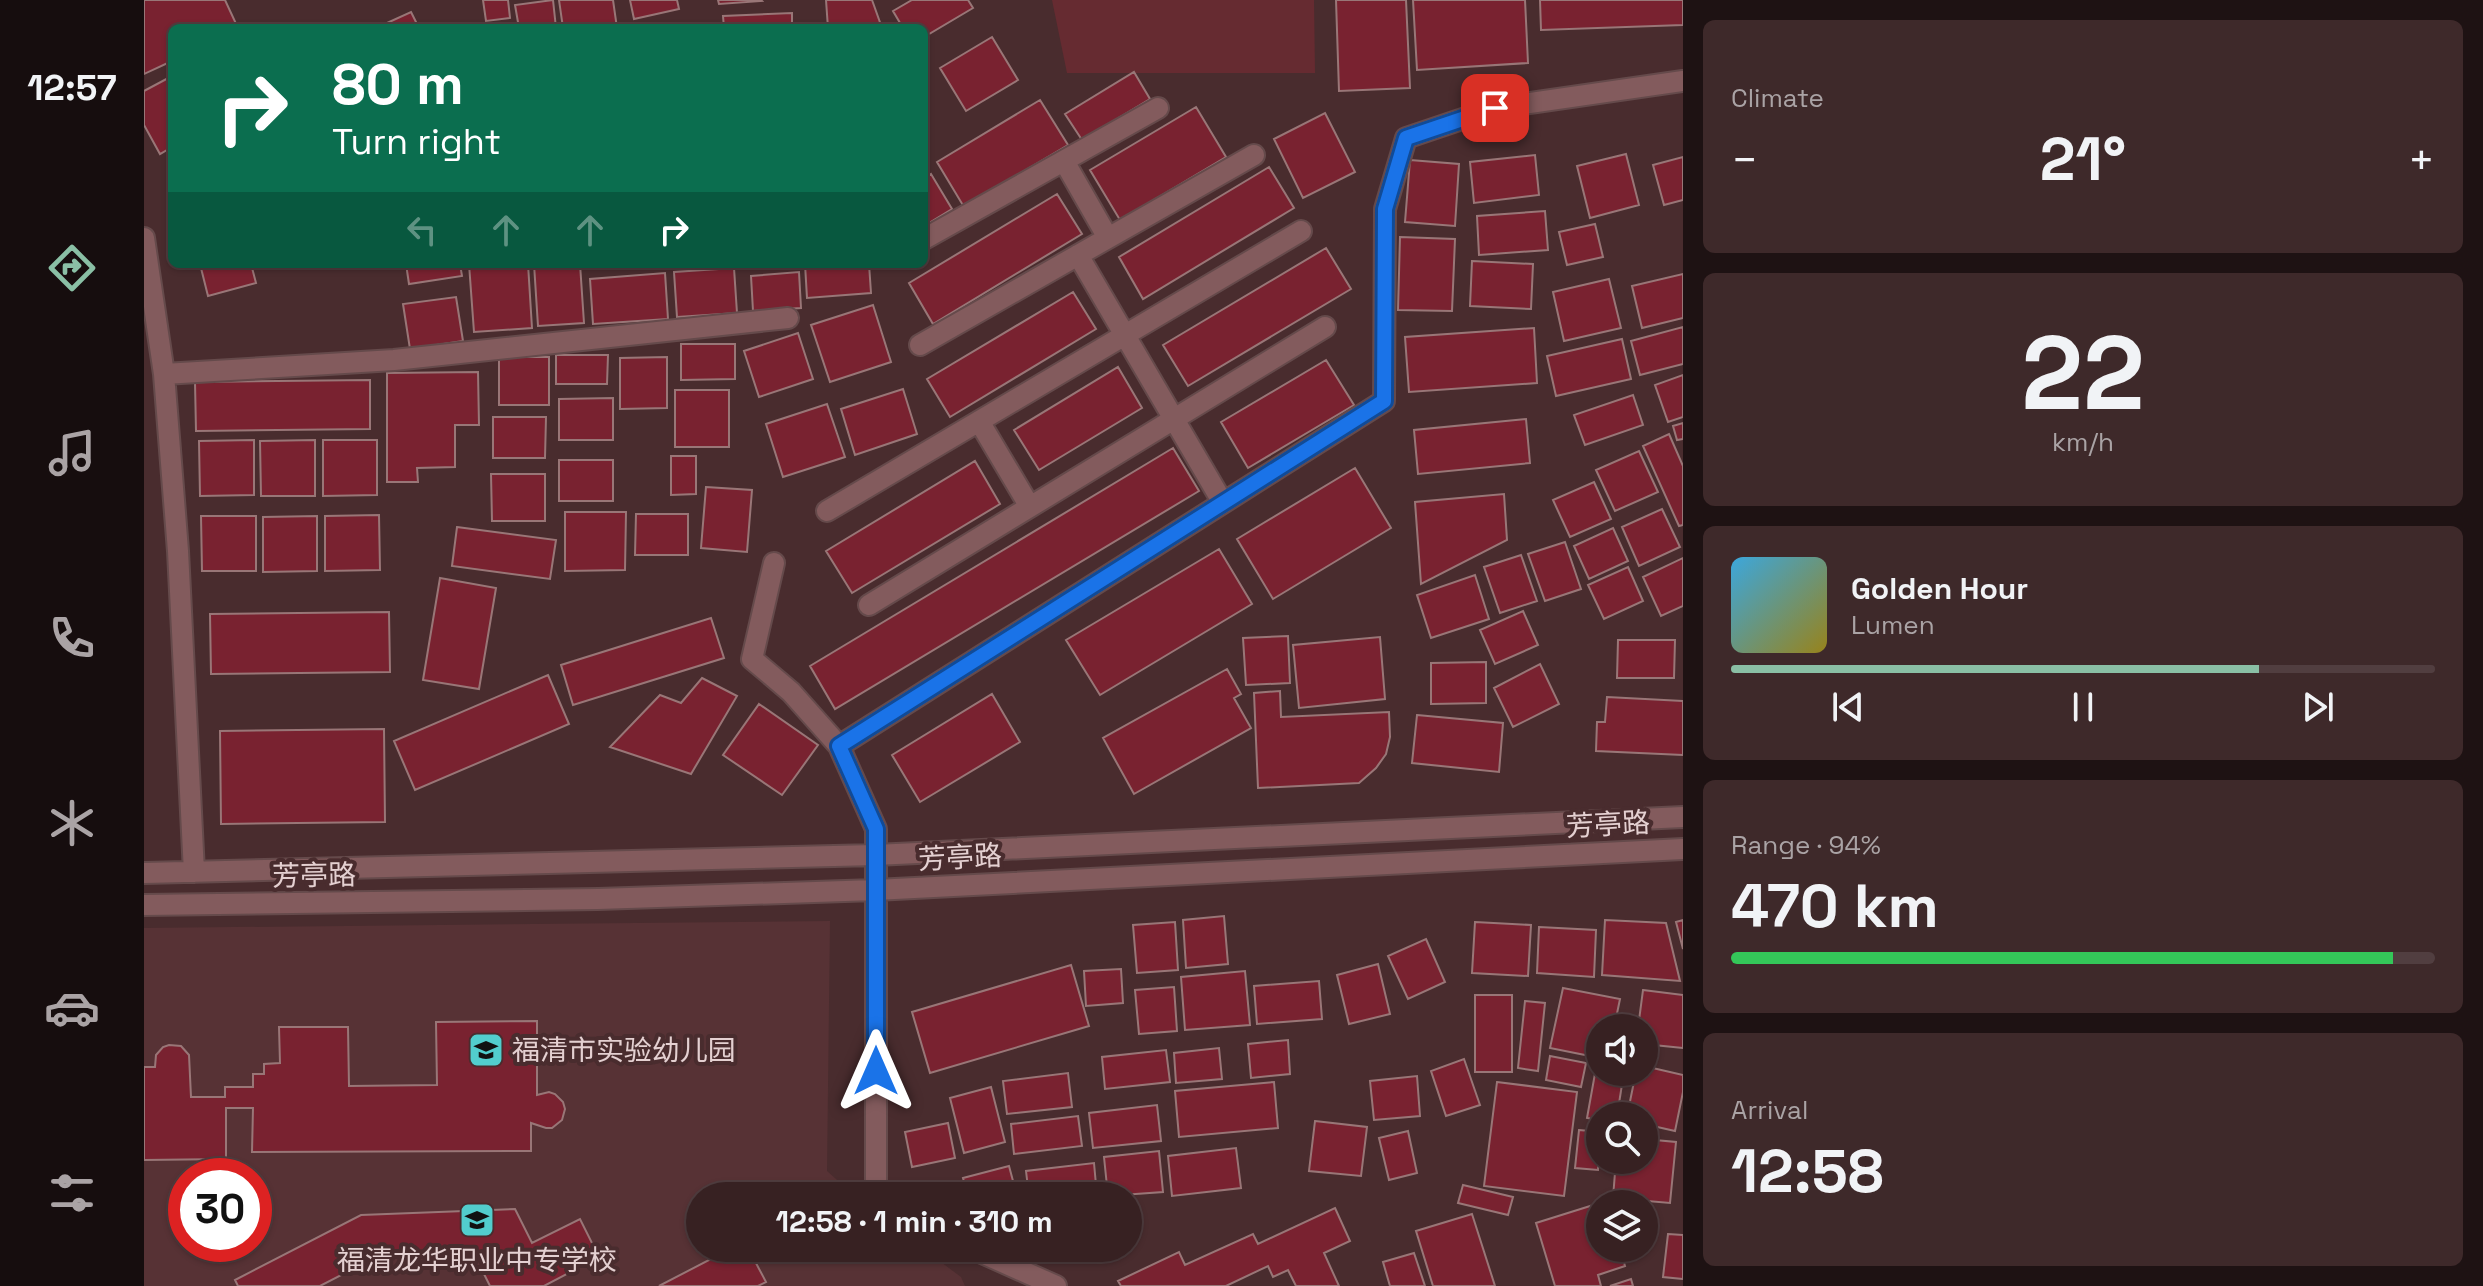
<!DOCTYPE html>
<meta charset="utf-8">
<style>
body{margin:0;font-family:"Space Grotesk","Noto Sans SC",sans-serif;background:#3e292a;color:#f1f3f6;height:100vh;display:flex;flex-direction:column;font-size:30px;white-space:nowrap}
*{box-sizing:border-box;margin:0}
p{font-size:26px;color:#aaa3a5}
.icon{flex:none;width:44px;height:44px;fill:none;stroke:currentColor;stroke-width:2;stroke-linecap:round;stroke-linejoin:round}
.map{position:relative;flex:1;overflow:hidden}
.panel{display:flex;flex-direction:column;gap:20px;padding:20px;background:#1e1213;width:800px}
.panel>*{flex:none}
.banner{position:absolute;left:24px;top:24px;width:760px;height:244px;border-radius:12px;box-shadow:0 2px 6px #0004,0 0 0 2px #513e40;background:#0b6e4f;color:#fff;overflow:hidden}
.tools{position:absolute;left:1442px;top:1014px;display:grid;gap:16px}
.tools a{display:grid;place-items:center;width:72px;height:72px;border-radius:50%;background:#372122;box-shadow:0 2px 6px #0004,0 0 0 2px #513e40;font-size:40px}
.speed{position:absolute;left:24px;top:1158px;display:flex;gap:16px;font-size:40px;font-weight:700;text-align:center}
.speed>*{display:grid;place-content:center;width:104px;height:104px;border-radius:50%;background:#372122;box-shadow:0 2px 6px #0004,0 0 0 2px #513e40;line-height:1}
.speed .limit{border:12px solid #d22;background:#fff;color:#111}
.pin{position:absolute;display:grid;place-items:center;width:68px;height:68px;color:#fff;margin:-34px;border-radius:16px;box-shadow:0 4px 12px #0006}
.me{position:absolute;width:88px;margin:-44px;rotate:0deg;stroke-linejoin:round;filter:drop-shadow(0 0 6px #0008)}
.turn{display:flex;align-items:center;gap:28px;height:168px;padding:0 32px;font-size:36px}
.turn .icon{width:104px;height:104px;stroke-width:2.5}
.turn b{display:block;font-size:56px;line-height:68px}
.lanes{display:flex;align-items:center;height:76px;padding:0 32px;background:#0003;justify-content:center;gap:40px;direction:ltr}
.lanes .off{opacity:.35}
.big{font-size:60px;font-weight:600;line-height:1.1}
.panel .tile{flex:1;display:flex;flex-direction:column;justify-content:center;gap:12px;min-width:0;padding:0 28px;border-radius:12px;background:#3e292a}
.panel .dial{align-items:center;gap:0}
.dial b{font-size:104px;line-height:1}
.song{display:flex;align-items:center;gap:24px}
.cover{width:96px;height:96px;border-radius:12px;background:linear-gradient(135deg,hsl(200 70% 55%),hsl(50 70% 35%))}
.played{height:8px;border-radius:4px;background:linear-gradient(90deg,#8abfa5 75%,#513e40 75%)}
.keys{display:flex;justify-content:space-around;direction:ltr}
.heat{display:flex;justify-content:space-between;align-items:center;font-size:44px;direction:ltr}
.charge{height:12px;border-radius:6px;background:linear-gradient(90deg,#34c759 94%,#513e40 0)}
.trip{position:absolute;left:542px;top:1182px;width:456px;height:80px;border-radius:40px;background:#372122;box-shadow:0 2px 6px #0004,0 0 0 2px #513e40;font-weight:600;line-height:80px;text-align:center}
main{display:flex;flex:1;min-height:0}
.dock{display:flex;flex-direction:column;width:144px;justify-content:space-around;align-items:center;background:#160d0e;color:#aaa3a5}
.dock .icon{width:56px;height:56px}
.dock .active{color:#8abfa5}
.dock b{font-size:36px;color:#f1f3f6}
.map>svg:first-child{display:block}
.built{fill:#573235;fill-rule:evenodd}
.green{fill:#662b31}
.building{fill:#792230;stroke:#997677;stroke-width:2}
.lines{fill:none;stroke-linecap:round;stroke-linejoin:round}
.street-casing{stroke:#654a4b;stroke-width:24}
.street{stroke:#835b5d;stroke-width:20}
.route-casing{stroke:#114b97;stroke-width:20}
.route{stroke:#1a73e8;stroke-width:14}
.labels{text-anchor:middle;dominant-baseline:central;stroke-width:8;stroke-linejoin:round;paint-order:stroke}
.street-label{font-size:28px;fill:#e4d0d1;stroke:#492c2e}
.poi-label{font-size:28px;fill:#e4d0d1;stroke:#492c2e;text-anchor:start}
</style>
<main>
<nav class="dock">
<b>12:57</b>
<svg class="icon active" aria-label="directions" viewBox="0 0 24 24"><path d="M12 3l9 9-9 9-9-9zM9 14v-3h6M13 9l2 2-2 2"/></svg>
<svg class="icon" aria-label="music" viewBox="0 0 24 24"><path d="M9 18V5l10-2v13"/><circle cx="6" cy="18" r="3"/><circle cx="16" cy="16" r="3"/></svg>
<svg class="icon" aria-label="phone" viewBox="0 0 24 24"><path d="M5 4h4l2 5-3 2q2 4 5 5l2-3 5 2v4C11 20 4 13 5 4z"/></svg>
<svg class="icon" aria-label="climate" viewBox="0 0 24 24"><path d="M12 3v18M4 7l16 10M4 17L20 7"/></svg>
<svg class="icon" aria-label="car" viewBox="0 0 24 24"><path d="M5 17H2v-5l4-1 3-4h7l3 4 3 1v5h-3M9 17h6M6 11h13"/><circle cx="7" cy="17" r="2"/><circle cx="17" cy="17" r="2"/></svg>
<svg class="icon" aria-label="filters" viewBox="0 0 24 24"><path d="M4 7h16M4 17h16"/><circle cx="9" cy="7" r="2"/><circle cx="15" cy="17" r="2"/></svg>
</nav>
<div class="map">
<svg width="1539" height="1286" viewBox="0 0 1539 1286">
<rect width="100%" height="100%" fill="#492c2e"/>
<path class="built" d="M686 921 683 1171 711 1196H556V1248H778L817 1277 821 1286H0V928ZM42 1176H110V1244H42Z"/>
<path class="green" d="M908 0H1170L1171 73H923Z"/>
<path class="building" d="M0 0H81L94 28H28V61L0 74Z
M339 0H364L366 18 342 21Z
M409 0 412 28H375L371 5Z
M415 0H469L473 28H419Z
M486 0H533L535 9 490 19Z
M574 0H617L618 1 575 4Z
M682 0H728L738 28H684Z
M768 0H824L829 8 780 37V28H759L749 11Z
M1192 0H1262L1266 88 1195 91Z
M1269 0H1381L1384 63 1273 70Z
M1396 0H1539V25L1397 30Z
M267 12 275 28H232Z
M648 13V28H580L579 16Z
M848 37 874 80 822 111 796 68Z
M990 72 1006 99 938 140 921 114Z
M28 76V147L16 154 0 125V91Z
M896 100 924 145 820 207 793 162Z
M1052 107 1082 157 976 220 946 170Z
M1181 113 1211 172 1159 198 1130 139Z
M1482 154 1495 205 1446 218 1433 166Z
M1391 155 1395 195 1330 203 1326 162Z
M1539 157V200L1520 205 1509 165Z
M1266 160 1315 164 1311 226 1261 222Z
M1125 167 1150 208 999 299 975 257Z
M787 174 808 209 780 226V179Z
M913 194 938 234 789 324 765 283Z
M1401 211 1404 250 1335 255 1333 216Z
M1451 224 1459 257 1423 265 1415 232Z
M1256 237 1311 239 1308 311 1254 310Z
M1182 248 1207 289 1044 386 1019 345Z
M1328 261 1389 264 1387 309 1326 306Z
M56 264H107L112 283 64 296Z
M262 264H316L318 276 265 284Z
M325 264H384L388 328 330 332Z
M390 264H436L440 323 394 326Z
M661 264H725L727 293 663 298Z
M590 268 593 313 533 317 530 272Z
M655 272 657 308 609 311 607 276Z
M521 273 524 319 449 324 446 279Z
M1539 274V318L1498 328 1488 286Z
M1465 279 1477 328 1420 341 1409 292Z
M929 292 952 329 806 417 783 379Z
M312 297 319 341 266 349 259 304Z
M729 305 747 362 686 382 667 325Z
M1539 327V364L1496 375 1487 341Z
M1390 328 1393 383 1265 392 1261 337Z
M654 333 669 379 615 397 600 351Z
M1478 339 1487 379 1412 396 1403 356Z
M537 344H591V379L537 380Z
M412 355H464L463 384H412Z
M355 357H405V405H355Z
M523 357V408L476 409V358Z
M1182 360 1210 405 1104 468 1077 422Z
M974 367 998 408 895 470 870 430Z
M334 372 335 425H311V467L273 468 274 482H243V373Z
M1539 375V417L1524 422 1511 385Z
M226 380V429L52 431 51 382Z
M759 389 773 434 711 455 697 409Z
M531 390H585V447H531Z
M1489 395 1499 425 1441 445 1430 415Z
M469 398V440H415V399Z
M683 404 701 457 639 477 622 424Z
M349 417H402L401 458H349Z
M1382 419 1386 463 1274 474 1270 430Z
M1539 423V439L1533 440 1529 426Z
M1525 434 1539 466V525L1535 526 1499 446Z
M110 440V495L56 496 55 441Z
M171 440V496H117L116 441Z
M179 440H233V495L179 496Z
M1029 448 1055 491 691 709 666 666Z
M1495 451 1514 492 1471 511 1452 470Z
M527 456H552V494L527 495Z
M415 460H469V501H415Z
M831 461 856 504 708 593 682 551Z
M1211 468 1247 528 1129 599 1093 539Z
M347 474H401V521H348Z
M1450 482 1467 519 1426 537 1409 500Z
M562 487 608 490 603 552 557 548Z
M1360 494 1363 540 1277 584 1271 502Z
M1518 509 1536 547 1495 566 1478 527Z
M421 512H482L481 570 421 571Z
M492 514H544V555H491Z
M235 515 236 570 181 571V516Z
M57 516H112V571H58Z
M173 516V571L119 572V517Z
M313 527 412 540 406 579 308 566Z
M1469 528 1484 561 1445 579 1430 546Z
M1421 542 1437 589 1401 601 1384 554Z
M1075 549 1108 604 956 695 922 640Z
M1377 555 1393 601 1356 613 1340 567Z
M1539 558V606L1517 616 1499 577Z
M1484 567 1499 601 1460 619 1444 585Z
M1331 575 1345 619 1287 638 1273 595Z
M296 578 352 588 335 689 279 680Z
M1379 611 1394 645 1351 664 1336 630Z
M245 612 246 672 67 674 66 614Z
M567 618 580 658 429 705 417 665Z
M1144 636 1146 683 1102 685 1099 638Z
M1236 637 1241 699 1155 708 1149 645Z
M1474 640H1531L1530 678H1473Z
M1342 662V703L1287 704V663Z
M1396 664 1415 704 1369 727 1350 688Z
M1083 669 1097 694 1090 698 1107 728 990 794 959 738Z
M404 675 425 724 271 790 250 741Z
M558 678 593 696 547 774 466 747 516 695 537 703Z
M1136 691 1137 717 1245 712 1246 737 1242 754 1232 768 1215 783 1114 788 1110 693Z
M848 694 876 742 776 802 748 755Z
M1463 697 1539 701V755L1452 751 1453 722H1461Z
M615 704 674 745 638 795 579 755Z
M1273 715 1359 723 1355 772 1268 763Z
M240 729 241 822 77 824 76 731Z
M1080 916 1084 964 1042 968 1039 920Z
M1461 920 1522 923 1536 981 1458 975Z
M1539 920V949L1532 922Z
M1031 922 1034 970 993 973 989 925Z
M1331 922 1387 925 1384 976 1328 973Z
M1395 927 1452 930 1450 977 1393 973Z
M1282 939 1301 982 1264 999 1244 956Z
M1234 964 1246 1014 1205 1024 1193 975Z
M927 965 945 1026 786 1073 768 1012Z
M977 969 979 1003 942 1006 940 971Z
M1101 971 1106 1025 1041 1030 1037 977Z
M1175 981 1178 1019 1113 1024 1110 986Z
M1030 987 1033 1031 995 1034 991 990Z
M1419 988 1476 999 1470 1028H1456V1058L1406 1048Z
M1499 990 1539 995V1048L1500 1044V1028H1494Z
M1331 995H1368V1072H1331Z
M1381 1001 1401 1003 1394 1071 1374 1068Z
M393 1021V1095L405 1092 411 1094 419 1102 421 1109 418 1120 408 1128H402L387 1123V1151L108 1152 109 1108H82V1159L0 1160V1067H11L12 1055 19 1047 25 1045 37 1046 45 1055 47 1097H81V1087H109V1074H120V1064L136 1063 135 1027H204L205 1086 293 1085 292 1022Z
M1144 1040 1146 1074 1107 1078 1104 1044Z
M1075 1048 1078 1079 1032 1083 1030 1053Z
M1022 1050 1026 1082 961 1089 958 1057Z
M1406 1056 1442 1063 1437 1087 1402 1080Z
M1320 1059 1336 1105 1302 1116 1287 1071Z
M1500 1066 1539 1075V1092L1531 1131 1500 1124V1116H1483L1492 1072H1500Z
M1452 1068H1456V1072H1480L1473 1116H1456V1120L1443 1118Z
M924 1073 928 1107 863 1114 859 1081Z
M1273 1076 1276 1116 1230 1120 1226 1081Z
M1130 1082 1134 1128 1035 1137 1031 1091Z
M1353 1082 1433 1092 1420 1196 1340 1186Z
M847 1087 861 1142 820 1153 806 1098Z
M1013 1105 1017 1141 949 1148 945 1113Z
M934 1116 938 1146 870 1154 867 1124Z
M1171 1121 1223 1127 1217 1176 1165 1171Z
M804 1123 811 1158 768 1167 761 1132Z
M1435 1130 1456 1132 1454 1170 1431 1168Z
M1264 1131 1273 1173 1245 1180 1235 1138Z
M1500 1139 1532 1142 1526 1203 1469 1198 1472 1160H1500Z
M1092 1148 1097 1188 1028 1196 1024 1156Z
M1015 1151 1019 1192 964 1196 960 1157Z
M950 1163 953 1196H885L882 1171Z
M865 1166 873 1196H824L819 1178Z
M1319 1185 1369 1197 1364 1215 1314 1203Z
M1462 1201 1463 1204H1456V1248H1476L1481 1266 1454 1275 1457 1286H1411L1392 1223Z
M1191 1208 1206 1241 1180 1253 1195 1286H1152L1144 1270 1129 1277 1124 1266 1082 1286H977L974 1281 1035 1252 1041 1265 1109 1234 1114 1244Z
M371 1209 388 1243 436 1219 455 1257 400 1286H346L338 1270 365 1256 236 1255 176 1286H94L91 1280 217 1215Z
M1328 1214 1351 1286H1289L1272 1231Z
M1524 1234 1539 1235V1279L1519 1277Z
M588 1248H604L622 1282 614 1286H515Z
M1270 1253 1281 1286H1246L1239 1262Z
M1487 1279 1489 1286H1466Z"/>
<g class="lines">
<defs>
<path id="street" d="M920 161 964 238
M0 238 20 374 34 551 50 872
M780 239 1014 108
M934 255 1079 503
M776 345 1110 155
M20 374 250 360 644 318
M835 421 886 507
M683 511 1157 231
M630 563 608 659 647 692 695 746 732 829V1192L739 1196
M725 605 1181 327
M695 746 1240 401 1241 209 1262 138 1351 108 1539 81
M0 873 731 855 1539 817
M0 905 454 899 731 890 1539 849
M827 1248 912 1286"/>
</defs>
<use href="#street" class="street-casing"/>
<use href="#street" class="street"/>
</g>
<g class="lines">
<defs>
<path id="route" d="M732 1071V829L695 746 1240 401 1241 209 1262 138 1351 108"/>
</defs>
<use href="#route" class="route-casing"/>
<use href="#route" class="route"/>
</g>
<defs>
<symbol id="school-square" viewBox="-11 -11 22 22"><rect x="-9" y="-9" width="18" height="18" rx="4" fill="#52cdcd" stroke="#492c2e"/><path d="M0-5L7-2L0 1L-7-2ZM-4 1L0 2.5L4 1V4Q0 6-4 4Z" fill="#111"/></symbol>
</defs>
<g fill-rule="evenodd">
<use href="#school-square" x="322" y="1030" width="40" height="40"/>
<use href="#school-square" x="313" y="1200" width="40" height="40"/>
</g>
<g class="labels">
<g class="street-label">
<text transform="translate(1464 824) rotate(-3)">芳亭路</text>
<text transform="translate(816 857) rotate(-3)">芳亭路</text>
<text transform="translate(170 875) rotate(-1)">芳亭路</text>
</g>
<g class="poi-label">
<text x="368" y="1050">福清市实验幼儿园</text>
<text x="333" y="1260" text-anchor="middle">福清龙华职业中专学校</text>
</g>
</g>
</svg>
<div class="tools">
<a><svg class="icon" aria-label="sound" viewBox="0 0 24 24"><path d="M4 9h4l5-4v14l-5-4H4zM17 9q2 3 0 6"/></svg></a>
<a><svg class="icon" aria-label="search" viewBox="0 0 24 24"><circle cx="10" cy="10" r="6"/><path d="M15 15l6 6"/></svg></a>
<a><svg class="icon" aria-label="layers" viewBox="0 0 24 24"><path d="M12 4l9 5-9 5-9-5zM3 14l9 5 9-5"/></svg></a>
</div>
<div class="speed"><div class="limit">30</div></div>
<div class="pin" style="left:1351px;top:108px;background:#d93025"><svg class="icon" aria-label="arrive" viewBox="0 0 24 24"><path d="M6 21V4h12l-3 4 3 4H6"/></svg></div>
<svg class="me" style="left:732px;top:1071px" viewBox="-20 -20 40 40"><path d="M0-17L14 15 0 8-14 15z" fill="#1a73e8" stroke="#fff" stroke-width="4"/></svg>
<div class="trip">12:58 · 1 min · 310 m</div>
<div class="banner">
<div class="turn"><svg class="icon" aria-label="right" viewBox="0 0 24 24"><path d="M7 20v-9h11M14 6l5 5-5 5"/></svg><div><b>80 m</b>Turn right</div></div>
<div class="lanes"><svg class="icon off" aria-label="left" viewBox="0 0 24 24"><path d="M17 20v-9H6M10 6l-5 5 5 5"/></svg><svg class="icon off" aria-label="ahead" viewBox="0 0 24 24"><path d="M12 20V5M6 11l6-6 6 6"/></svg><svg class="icon off" aria-label="ahead" viewBox="0 0 24 24"><path d="M12 20V5M6 11l6-6 6 6"/></svg><svg class="icon" aria-label="right" viewBox="0 0 24 24"><path d="M7 20v-9h11M14 6l5 5-5 5"/></svg></div>
</div>
</div>
<section class="panel">
<div class="tile"><p>Climate</p>
<div class="heat"><a>−</a><b class="big">21°</b><a>+</a></div>
</div>
<div class="tile dial"><b>22</b><p>km/h</p></div>
<div class="tile">
<div class="song"><i class="cover"></i><div><b>Golden Hour</b><p>Lumen</p></div></div>
<div class="played"></div>
<div class="keys"><svg class="icon" aria-label="previous" viewBox="0 0 24 24"><path d="M18 5L8 12l10 7zM5 5v14"/></svg><svg class="icon" aria-label="pause" viewBox="0 0 24 24"><path d="M8 5v14M16 5v14"/></svg><svg class="icon" aria-label="next" viewBox="0 0 24 24"><path d="M6 5l10 7-10 7zM19 5v14"/></svg></div>
</div>
<div class="tile"><p>Range · 94%</p><b class="big">470 km</b><div class="charge"></div></div>
<div class="tile"><p>Arrival</p><b class="big">12:58</b></div>
</section>
</main>
